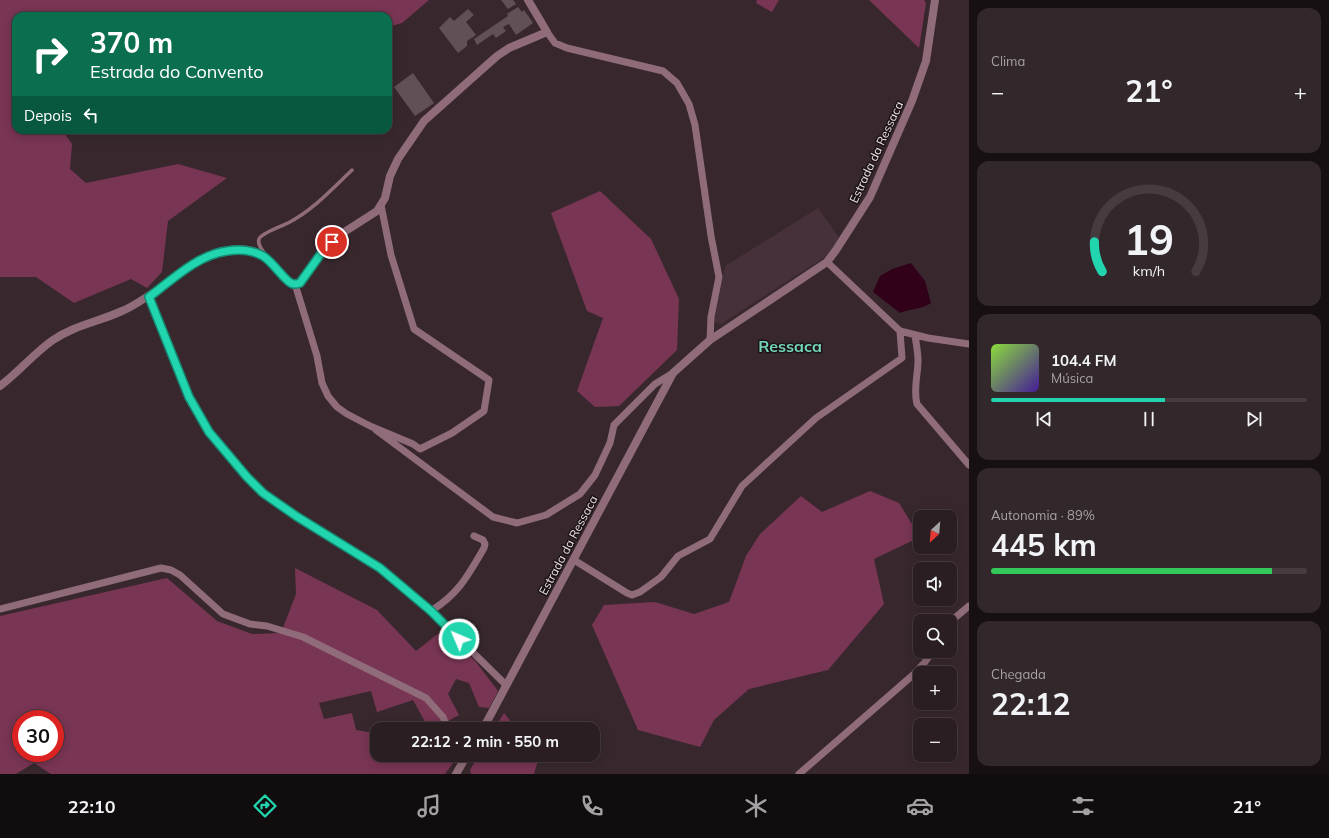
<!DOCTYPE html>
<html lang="pt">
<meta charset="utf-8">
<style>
body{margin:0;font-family:Mulish,sans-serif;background:#32272a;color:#f1f3f6;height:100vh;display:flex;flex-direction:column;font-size:15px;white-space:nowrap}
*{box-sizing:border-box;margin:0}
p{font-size:13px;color:#a5a2a5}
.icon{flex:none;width:22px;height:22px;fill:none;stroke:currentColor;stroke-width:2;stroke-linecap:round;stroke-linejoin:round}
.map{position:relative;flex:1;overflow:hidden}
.details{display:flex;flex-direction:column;gap:8px;padding:8px;background:#171013;width:360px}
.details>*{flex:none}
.banner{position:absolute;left:12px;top:12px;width:380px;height:122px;border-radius:12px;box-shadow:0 2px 10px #0003,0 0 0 1px #463c40;background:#0b6e4f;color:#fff;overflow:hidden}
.needle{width:26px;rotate:206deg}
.buttons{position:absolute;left:913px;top:510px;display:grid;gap:8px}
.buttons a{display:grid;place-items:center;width:44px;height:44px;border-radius:8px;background:#2a1e22;box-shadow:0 2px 10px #0003,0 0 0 1px #463c40;font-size:20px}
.speed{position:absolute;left:12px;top:710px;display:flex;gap:8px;font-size:20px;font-weight:700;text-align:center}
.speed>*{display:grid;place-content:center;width:52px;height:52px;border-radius:50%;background:#2a1e22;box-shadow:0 2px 10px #0003,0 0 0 1px #463c40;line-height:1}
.speed .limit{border:6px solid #d22;background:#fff;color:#111}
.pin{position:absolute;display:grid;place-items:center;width:34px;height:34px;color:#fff;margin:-17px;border:2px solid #fff;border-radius:50%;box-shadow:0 1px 4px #0007}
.me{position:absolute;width:44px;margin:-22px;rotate:315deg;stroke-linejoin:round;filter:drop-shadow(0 0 3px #0008)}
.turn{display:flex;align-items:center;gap:14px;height:84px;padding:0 12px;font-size:18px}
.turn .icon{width:52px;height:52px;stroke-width:2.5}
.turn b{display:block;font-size:28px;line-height:34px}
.then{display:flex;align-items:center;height:38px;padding:0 12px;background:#0003;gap:8px;font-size:15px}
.big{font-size:30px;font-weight:700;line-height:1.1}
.details .tile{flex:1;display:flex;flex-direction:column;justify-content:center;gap:6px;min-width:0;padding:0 14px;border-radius:12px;background:#32272a}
.details .dial{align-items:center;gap:0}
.dial svg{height:104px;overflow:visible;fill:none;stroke:#463c40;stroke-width:7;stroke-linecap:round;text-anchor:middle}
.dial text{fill:#f1f3f6;stroke:none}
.song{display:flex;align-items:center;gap:12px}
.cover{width:48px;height:48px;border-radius:6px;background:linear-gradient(135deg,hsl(90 70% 55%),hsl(260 70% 35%))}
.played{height:4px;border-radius:2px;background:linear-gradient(90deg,#21d5af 55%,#463c40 55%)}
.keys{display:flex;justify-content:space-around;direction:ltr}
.heat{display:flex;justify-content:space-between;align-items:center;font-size:22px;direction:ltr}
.charge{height:6px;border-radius:3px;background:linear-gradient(90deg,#34c759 89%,#463c40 0)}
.trip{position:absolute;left:370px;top:722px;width:230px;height:40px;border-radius:12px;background:#2a1e22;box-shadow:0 2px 10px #0003,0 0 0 1px #463c40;font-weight:700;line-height:40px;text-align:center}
.tab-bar{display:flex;height:64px;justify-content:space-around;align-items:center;background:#110c0e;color:#a5a2a5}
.tab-bar .icon{width:28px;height:28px}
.tab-bar .selected{color:#21d5af}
.tab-bar b{font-size:18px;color:#f1f3f6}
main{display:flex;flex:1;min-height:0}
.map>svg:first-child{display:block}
.built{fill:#46313a}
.green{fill:#793554;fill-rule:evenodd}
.water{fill:#310019}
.building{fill:#615056}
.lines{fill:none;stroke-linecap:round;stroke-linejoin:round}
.service{stroke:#906c7a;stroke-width:3.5}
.minor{stroke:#906c7a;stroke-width:7}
.tertiary{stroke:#906c7a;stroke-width:8}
.route-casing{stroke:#158a72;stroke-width:10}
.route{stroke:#21d5af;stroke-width:7}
.labels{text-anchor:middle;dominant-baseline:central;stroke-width:3;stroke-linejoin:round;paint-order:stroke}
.street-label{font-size:12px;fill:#ece1e5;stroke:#1b1316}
.district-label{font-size:16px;font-weight:bold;fill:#74d4b9;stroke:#1b1316}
</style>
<main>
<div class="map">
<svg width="969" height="774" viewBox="0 0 969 774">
<rect width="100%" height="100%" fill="#38282e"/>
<path class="built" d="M818 208 840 239 825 257 721 324 714 322 725 266Z"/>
<path class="green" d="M0 0H429L402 23 388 27V16H16V130H62L72 144 70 169 86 183 178 164 227 178 168 221 162 272 147 288 131 279 74 303 36 277H0Z
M757 0H779L772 12 756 3Z
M869 0H924L926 3 919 48Z
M600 191 651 239 679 299 677 350 619 406 595 407 577 391 603 318 587 311 551 213Z
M870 491 899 503 920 537 874 559 884 604 828 670 749 689 714 720 700 747 638 730 592 625 604 605 655 602 694 614 729 602 746 556 760 534 801 496 822 512Z
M295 568 377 610 416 651 444 629 476 662 498 691 489 708 479 707 469 683 456 679 448 694 459 715 434 729H429L413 700 377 712 371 691 319 703 324 719 352 713 356 730 374 733 377 736V755H420L453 763 445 774H51L34 763 16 774H0V616L167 578 217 621 252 634 281 633 296 594ZM21 719H55V753H21Z
M504 713 517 729H494Z
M479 755H537L539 757 534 774H471L470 770Z"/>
<path class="water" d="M911 263 925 281 931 303C921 310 912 308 900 313L873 292 880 276 892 269Z"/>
<path class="building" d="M501 0H513L516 4 508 9Z
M518 7 522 12 524 10 533 23 516 35 509 24 503 27 506 31 496 38 493 34 477 45 474 39 508 16 507 14Z
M468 9 474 15 466 22 476 35 467 41V46L458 53 439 28 450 17 454 21Z
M413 73 434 103 415 116 394 87Z"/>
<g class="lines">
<path class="service" d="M266 256C263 250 257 245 259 239 261 233 282 226 288 223 313 210 332 189 352 170"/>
<path class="minor" d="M547 32 555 43 567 48 663 71 677 83 689 104 695 125 711 236 719 277 711 317 710 340
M827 262 900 331 928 338 969 344
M295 284 317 356 322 383 328 396 337 407 347 414 370 426 413 444 420 449 452 433 484 411 489 380 414 329 391 255 381 205
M149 297 189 397 209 432 247 477 263 493 296 516 380 568 431 611C459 593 467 577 484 548L485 544 483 540 474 536
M915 335C916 343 918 352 918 360 918 375 913 390 917 404L969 465
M376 430 493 517 517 523 546 515 580 494 595 475 610 443 614 425 655 384 673 373
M574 560 627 593 632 595 640 592 661 577 678 556 710 539 742 486 816 418 902 358 900 331
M0 609 161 568 171 570 180 575 223 614 250 624 267 626 303 637 426 698 443 717 448 729
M431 611 506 685
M950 622 969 606
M458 755 462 764
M799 774 913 675 925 662 933 651"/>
<path class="tertiary" d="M0 386C19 372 34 353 53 340 75 325 98 322 122 311 163 294 200 243 248 250 267 253 277 270 290 283L295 284 300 283 325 248 338 236 377 211 385 198 390 176 398 159 424 121 497 56 509 48 547 32 528 0
M483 729 673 373 710 340 827 262 836 250 870 197 912 101 926 61 935 0
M456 774 467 755"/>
</g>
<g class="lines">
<defs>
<path id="route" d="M332 242 325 248 300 283C297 284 294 285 291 283 284 280 273 262 263 256 252 250 239 249 227 251 197 255 172 280 149 297L189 397 209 432 247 477 263 493 296 516 380 568 431 611 459 639"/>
</defs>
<use href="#route" class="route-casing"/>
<use href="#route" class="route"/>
</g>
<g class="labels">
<g class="street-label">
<text transform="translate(876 152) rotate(-65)">Estrada da Ressaca</text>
<text transform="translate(568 545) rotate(-62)">Estrada da Ressaca</text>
</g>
<g class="district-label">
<text x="790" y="346">Ressaca</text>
</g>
</g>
</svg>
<div class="buttons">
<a><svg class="needle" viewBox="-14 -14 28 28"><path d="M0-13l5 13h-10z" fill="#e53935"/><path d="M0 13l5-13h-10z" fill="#a5a2a5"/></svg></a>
<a><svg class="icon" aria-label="sound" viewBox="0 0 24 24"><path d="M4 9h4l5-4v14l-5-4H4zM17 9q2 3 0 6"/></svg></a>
<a><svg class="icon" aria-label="search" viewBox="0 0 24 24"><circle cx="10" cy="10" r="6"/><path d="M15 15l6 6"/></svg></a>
<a>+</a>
<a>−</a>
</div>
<div class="speed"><div class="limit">30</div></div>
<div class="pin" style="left:332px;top:242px;background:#d93025"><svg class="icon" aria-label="arrive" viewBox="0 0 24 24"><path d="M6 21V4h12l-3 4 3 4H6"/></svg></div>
<svg class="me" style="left:459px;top:639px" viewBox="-20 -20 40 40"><circle r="17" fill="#21d5af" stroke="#fff" stroke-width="3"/><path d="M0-11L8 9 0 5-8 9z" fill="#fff"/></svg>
<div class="trip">22:12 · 2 min · 550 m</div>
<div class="banner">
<div class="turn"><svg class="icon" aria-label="right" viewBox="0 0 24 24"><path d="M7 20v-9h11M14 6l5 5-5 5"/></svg><div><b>370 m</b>Estrada do Convento</div></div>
<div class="then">Depois<svg class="icon" aria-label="left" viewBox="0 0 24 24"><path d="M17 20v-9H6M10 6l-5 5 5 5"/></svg></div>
</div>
</div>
<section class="details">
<div class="tile"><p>Clima</p>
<div class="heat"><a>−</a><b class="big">21°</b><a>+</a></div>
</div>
<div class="tile dial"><svg viewBox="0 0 100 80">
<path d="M14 69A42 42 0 1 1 86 69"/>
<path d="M14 69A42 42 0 0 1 8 46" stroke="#21d5af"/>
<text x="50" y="56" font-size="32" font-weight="700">19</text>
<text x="50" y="72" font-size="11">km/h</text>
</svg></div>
<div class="tile">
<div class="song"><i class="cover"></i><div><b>104.4 FM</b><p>Música</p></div></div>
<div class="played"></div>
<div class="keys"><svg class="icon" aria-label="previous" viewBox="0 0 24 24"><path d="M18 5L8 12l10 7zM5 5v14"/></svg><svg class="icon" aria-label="pause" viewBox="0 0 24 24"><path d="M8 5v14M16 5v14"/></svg><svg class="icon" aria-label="next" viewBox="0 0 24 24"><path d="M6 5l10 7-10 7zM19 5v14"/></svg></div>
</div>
<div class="tile"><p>Autonomia · 89%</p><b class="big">445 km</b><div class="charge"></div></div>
<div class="tile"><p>Chegada</p><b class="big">22:12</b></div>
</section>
</main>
<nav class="tab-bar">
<b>22:10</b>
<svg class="icon selected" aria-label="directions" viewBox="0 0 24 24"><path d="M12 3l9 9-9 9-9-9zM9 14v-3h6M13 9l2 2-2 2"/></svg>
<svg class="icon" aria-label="music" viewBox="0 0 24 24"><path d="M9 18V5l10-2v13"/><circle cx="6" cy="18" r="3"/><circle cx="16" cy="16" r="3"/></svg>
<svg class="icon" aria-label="phone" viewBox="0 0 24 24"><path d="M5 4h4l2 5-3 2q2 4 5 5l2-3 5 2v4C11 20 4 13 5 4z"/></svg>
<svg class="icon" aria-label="climate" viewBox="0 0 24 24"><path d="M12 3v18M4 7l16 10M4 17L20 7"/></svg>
<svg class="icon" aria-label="car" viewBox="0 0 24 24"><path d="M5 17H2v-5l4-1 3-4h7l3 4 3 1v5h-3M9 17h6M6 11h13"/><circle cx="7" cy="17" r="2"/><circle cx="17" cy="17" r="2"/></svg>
<svg class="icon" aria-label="filters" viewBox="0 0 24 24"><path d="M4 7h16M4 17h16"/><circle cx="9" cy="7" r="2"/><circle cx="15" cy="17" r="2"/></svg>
<b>21°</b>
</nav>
